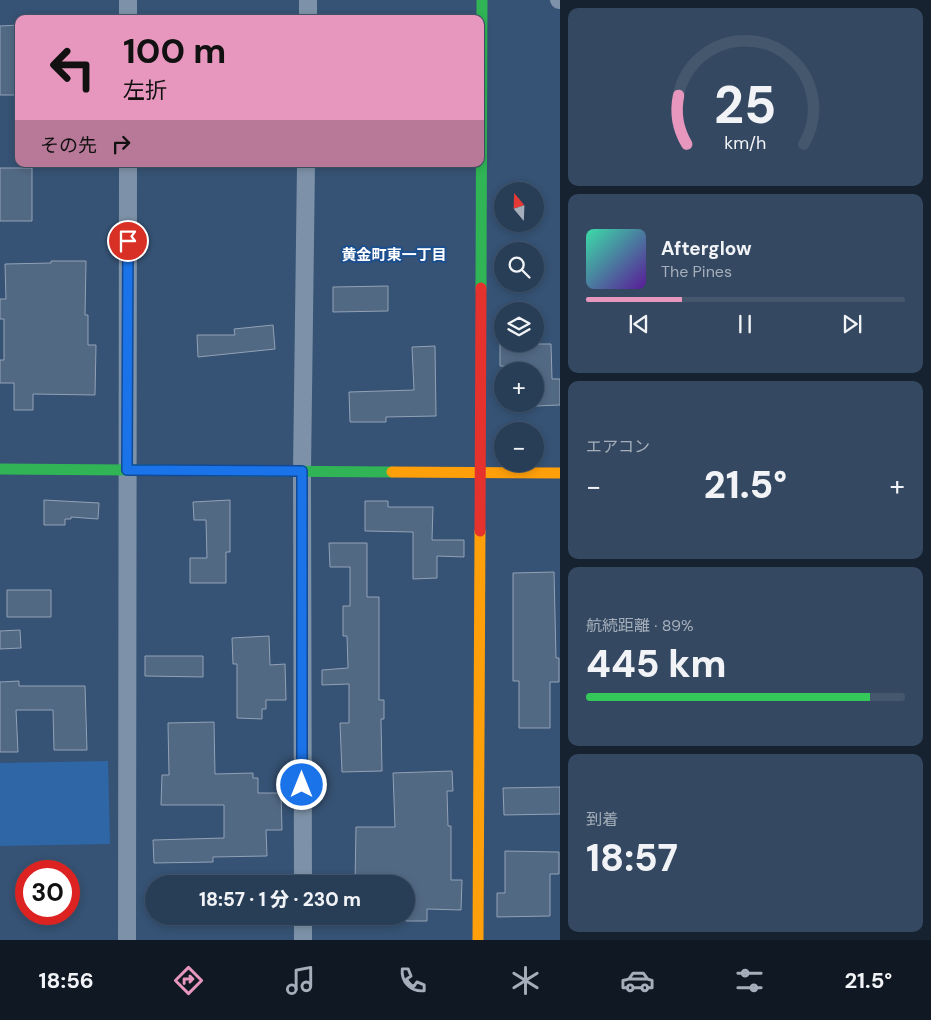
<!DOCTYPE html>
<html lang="ja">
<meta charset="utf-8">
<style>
body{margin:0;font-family:"DM Sans","Noto Sans JP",sans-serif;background:#344961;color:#f1f3f6;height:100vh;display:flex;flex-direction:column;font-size:19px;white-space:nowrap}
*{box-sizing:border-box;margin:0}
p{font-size:16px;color:#a5aeba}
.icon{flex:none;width:28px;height:28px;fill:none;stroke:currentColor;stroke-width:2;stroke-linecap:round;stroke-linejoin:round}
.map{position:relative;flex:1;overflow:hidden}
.side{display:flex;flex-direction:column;gap:8px;padding:8px;background:#162230;width:371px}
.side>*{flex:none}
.guide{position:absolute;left:15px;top:15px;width:469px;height:152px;border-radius:10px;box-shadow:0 2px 8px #0003,0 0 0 1px #44576d;background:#e797bd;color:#111;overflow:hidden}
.needle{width:32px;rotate:341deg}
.tools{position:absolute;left:494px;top:182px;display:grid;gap:10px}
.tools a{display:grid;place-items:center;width:50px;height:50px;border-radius:50%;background:#283e57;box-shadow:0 2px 8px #0003,0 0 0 1px #44576d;font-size:25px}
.speed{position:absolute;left:15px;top:860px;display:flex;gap:10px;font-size:25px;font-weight:700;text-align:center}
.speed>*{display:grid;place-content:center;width:65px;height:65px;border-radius:50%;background:#283e57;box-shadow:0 2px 8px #0003,0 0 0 1px #44576d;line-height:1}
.speed .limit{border:8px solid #d22;background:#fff;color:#111}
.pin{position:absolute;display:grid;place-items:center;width:42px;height:42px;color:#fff;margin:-21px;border:2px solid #fff;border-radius:50%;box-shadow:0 1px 5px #0007}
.me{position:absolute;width:55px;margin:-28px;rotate:0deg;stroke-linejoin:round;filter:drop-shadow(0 0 4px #0008)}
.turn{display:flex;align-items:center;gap:18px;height:105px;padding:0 25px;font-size:22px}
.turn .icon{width:65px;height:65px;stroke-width:2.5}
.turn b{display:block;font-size:35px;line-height:42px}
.then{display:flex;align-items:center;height:48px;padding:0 25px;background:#0003;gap:10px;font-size:19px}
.big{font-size:38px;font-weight:800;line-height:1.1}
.side .widget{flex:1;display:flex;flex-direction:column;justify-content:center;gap:8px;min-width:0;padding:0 18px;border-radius:10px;background:#344961}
.side .dial{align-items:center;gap:0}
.dial svg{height:130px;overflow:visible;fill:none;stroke:#44576d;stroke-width:7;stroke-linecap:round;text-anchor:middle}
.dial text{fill:#f1f3f6;stroke:none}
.song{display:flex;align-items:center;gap:15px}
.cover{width:60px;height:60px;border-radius:8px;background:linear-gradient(135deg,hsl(160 70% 55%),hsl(270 70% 35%))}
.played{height:5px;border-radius:2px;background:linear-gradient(90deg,#e797bd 30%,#44576d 30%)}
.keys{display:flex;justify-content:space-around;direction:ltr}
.heat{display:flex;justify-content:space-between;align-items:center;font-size:28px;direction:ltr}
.charge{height:8px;border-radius:4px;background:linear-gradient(90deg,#34c759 89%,#44576d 0)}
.trip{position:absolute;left:145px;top:875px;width:270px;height:50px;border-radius:25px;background:#283e57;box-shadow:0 2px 8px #0003,0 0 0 1px #44576d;font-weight:800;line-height:50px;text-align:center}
.tabs{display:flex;height:80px;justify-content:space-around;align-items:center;background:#101923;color:#a5aeba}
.tabs .icon{width:35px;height:35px}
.tabs .on{color:#e797bd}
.tabs b{font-size:22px;color:#f1f3f6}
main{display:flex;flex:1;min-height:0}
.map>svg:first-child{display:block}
.green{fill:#2f66a5}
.building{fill:#526984;stroke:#92a2b6}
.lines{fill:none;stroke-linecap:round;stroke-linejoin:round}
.street{stroke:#7d92a8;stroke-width:18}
.fast{stroke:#30b455;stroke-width:11}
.slow{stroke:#ff9f0a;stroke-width:11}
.jam{stroke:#e5322d;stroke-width:11}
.route-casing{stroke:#114b97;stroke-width:12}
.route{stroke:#1a73e8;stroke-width:9}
.labels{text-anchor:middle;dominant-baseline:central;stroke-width:4;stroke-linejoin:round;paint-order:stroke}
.neighbourhood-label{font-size:15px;font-weight:bold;fill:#fff;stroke:#1b4f8f}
</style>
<main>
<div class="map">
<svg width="560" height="940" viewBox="0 0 560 940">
<rect width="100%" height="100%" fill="#365274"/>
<path class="green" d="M108 761 110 844 0 846V763Z"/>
<path class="building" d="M19 25V95H0V26Z
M0 168H32V221H0Z
M51 261H86L85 315H88V345H96L95 395 33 394V410H14V383H0V360H4V319H0V299H6L5 264 51 263Z
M388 286V311L333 312V287Z
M273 325 275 349 198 357 197 335H235L234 329Z
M500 344H551L552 379H560V405L535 406V367L500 366Z
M435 346 436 416 386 417V422H350L349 392 414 390 412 347Z
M44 500 99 503 98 519 71 517V519H65V525H44Z
M230 500V552H226V583H190V558H207L206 520H194L193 502Z
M365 501H388V507H433L432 540H464V557L437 556V578L413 579V532L365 531Z
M329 543H367V597H379V700H384V719H381L382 771 342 772 340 723H349V684L322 685V670L348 668 347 636H343V606H350V567H330Z
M554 572 556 658H559V682H550V728H519V681H513V573Z
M7 590H51V617H7Z
M20 630 21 648 0 649V631Z
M269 636 270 665 285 664 286 700H266V709H262V719L237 718V664H233L232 638Z
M145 656H203V677L145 676Z
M19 681V686H85L87 750H54L53 710H16L18 752H0V682Z
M214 722 215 774 253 773V778H258V793H281L282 830H266L267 856 213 857V862L154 863 153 840 224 838V805H161L162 775H169L168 723Z
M452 771 453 791H447L448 826H451V880H462L461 910 427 909V921H406V884H355L356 827H395L393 773Z
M560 787V814L504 815 503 788Z
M505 851 559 852V874H550V916L497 917V893H505Z"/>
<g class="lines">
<path class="street" d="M559 0H560
M128 19V0
M308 19V0
M303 884 302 471 306 164
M303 916V940
M127 940 128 164"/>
<path class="fast" d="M481 288 482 0
M0 469 392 472"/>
<path class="slow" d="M392 472 560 473
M478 940 480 531"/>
<path class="jam" d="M480 531 481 288"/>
</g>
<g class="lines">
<defs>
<path id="route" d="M128 241 127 470 302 471V785"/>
</defs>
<use href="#route" class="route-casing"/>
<use href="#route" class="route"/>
</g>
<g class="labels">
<g class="neighbourhood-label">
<text x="394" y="255">黄金町東一丁目</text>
</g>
</g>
</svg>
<div class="tools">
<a><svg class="needle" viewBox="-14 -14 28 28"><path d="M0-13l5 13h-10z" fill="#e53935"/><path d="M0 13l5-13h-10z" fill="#a5aeba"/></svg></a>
<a><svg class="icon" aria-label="search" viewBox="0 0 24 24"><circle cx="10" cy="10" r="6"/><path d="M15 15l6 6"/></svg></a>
<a><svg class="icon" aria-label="layers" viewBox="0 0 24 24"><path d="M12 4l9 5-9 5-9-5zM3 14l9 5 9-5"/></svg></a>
<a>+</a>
<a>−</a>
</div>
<div class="speed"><div class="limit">30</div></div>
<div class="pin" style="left:128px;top:241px;background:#d93025"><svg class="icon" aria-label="arrive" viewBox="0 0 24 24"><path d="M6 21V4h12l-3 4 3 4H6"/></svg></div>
<svg class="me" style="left:302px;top:785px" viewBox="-20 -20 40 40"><circle r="17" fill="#1a73e8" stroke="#fff" stroke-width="3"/><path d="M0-11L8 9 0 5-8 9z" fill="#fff"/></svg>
<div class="trip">18:57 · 1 分 · 230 m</div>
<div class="guide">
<div class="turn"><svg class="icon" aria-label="left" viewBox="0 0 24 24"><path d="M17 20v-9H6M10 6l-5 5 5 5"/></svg><div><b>100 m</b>左折</div></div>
<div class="then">その先<svg class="icon" aria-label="right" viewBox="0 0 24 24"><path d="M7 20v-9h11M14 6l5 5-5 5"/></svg></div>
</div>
</div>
<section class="side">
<div class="widget dial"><svg viewBox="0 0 100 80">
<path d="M14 69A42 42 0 1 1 86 69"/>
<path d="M14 69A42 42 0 0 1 9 39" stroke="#e797bd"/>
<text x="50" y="56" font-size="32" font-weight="700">25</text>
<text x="50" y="72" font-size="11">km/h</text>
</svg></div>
<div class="widget">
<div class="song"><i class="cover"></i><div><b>Afterglow</b><p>The Pines</p></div></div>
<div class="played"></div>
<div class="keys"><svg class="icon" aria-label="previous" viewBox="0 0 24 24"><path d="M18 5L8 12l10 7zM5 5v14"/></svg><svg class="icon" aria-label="pause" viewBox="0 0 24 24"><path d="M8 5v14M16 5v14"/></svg><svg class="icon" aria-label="next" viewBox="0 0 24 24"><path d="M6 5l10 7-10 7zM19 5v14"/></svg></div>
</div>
<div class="widget"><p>エアコン</p>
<div class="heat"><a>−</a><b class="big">21.5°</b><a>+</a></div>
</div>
<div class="widget"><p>航続距離 · 89%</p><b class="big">445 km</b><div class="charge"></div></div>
<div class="widget"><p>到着</p><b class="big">18:57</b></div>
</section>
</main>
<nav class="tabs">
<b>18:56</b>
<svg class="icon on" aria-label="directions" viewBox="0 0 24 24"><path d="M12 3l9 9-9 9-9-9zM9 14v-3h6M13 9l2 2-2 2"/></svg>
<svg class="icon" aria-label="music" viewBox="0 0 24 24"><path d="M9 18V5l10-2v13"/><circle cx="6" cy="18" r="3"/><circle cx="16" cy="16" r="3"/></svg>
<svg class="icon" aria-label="phone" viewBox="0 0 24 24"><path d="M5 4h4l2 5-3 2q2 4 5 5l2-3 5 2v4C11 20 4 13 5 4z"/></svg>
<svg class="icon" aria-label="climate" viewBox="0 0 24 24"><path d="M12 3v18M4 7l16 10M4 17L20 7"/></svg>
<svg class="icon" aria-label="car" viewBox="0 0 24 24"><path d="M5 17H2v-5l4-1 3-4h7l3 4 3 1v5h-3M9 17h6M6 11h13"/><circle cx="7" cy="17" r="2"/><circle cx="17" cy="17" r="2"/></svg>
<svg class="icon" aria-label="filters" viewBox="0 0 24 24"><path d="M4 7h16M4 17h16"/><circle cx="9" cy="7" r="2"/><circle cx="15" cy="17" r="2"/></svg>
<b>21.5°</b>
</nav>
